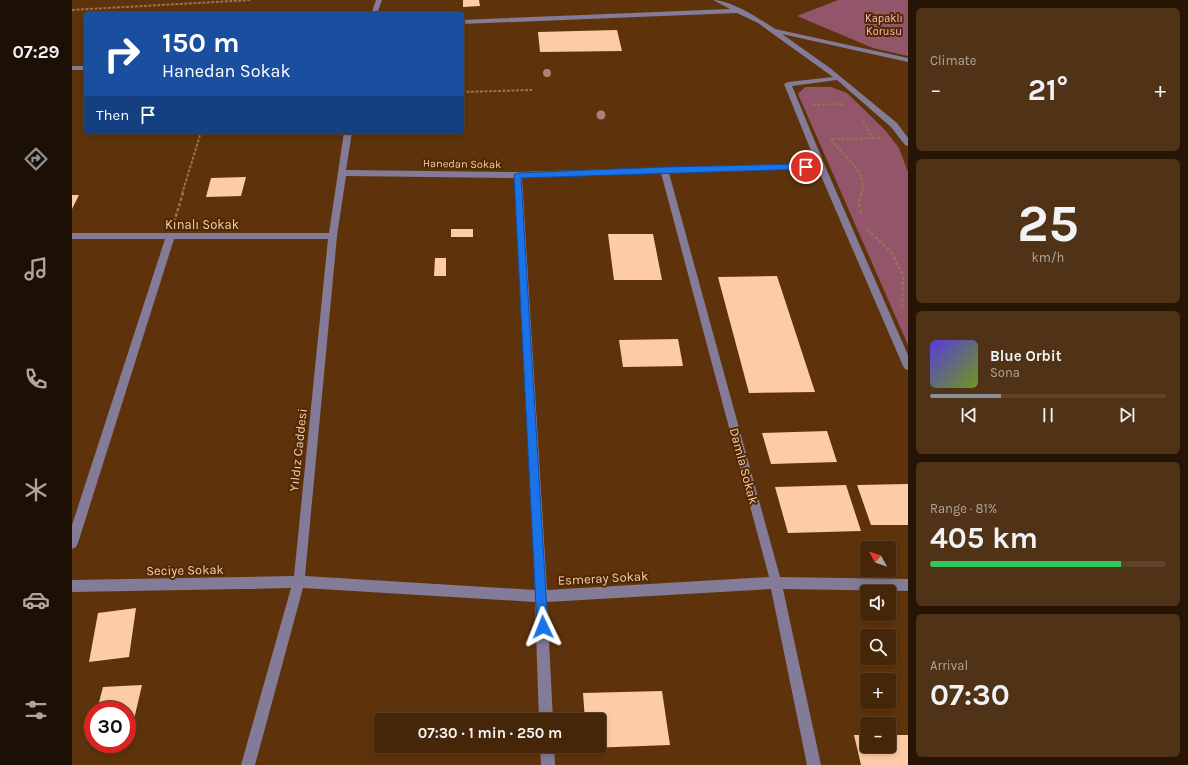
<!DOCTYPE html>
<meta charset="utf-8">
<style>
body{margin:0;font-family:Karla,sans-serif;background:#503216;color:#f1f3f6;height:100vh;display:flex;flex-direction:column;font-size:15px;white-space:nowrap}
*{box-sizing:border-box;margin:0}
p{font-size:13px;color:#b0a59c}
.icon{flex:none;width:22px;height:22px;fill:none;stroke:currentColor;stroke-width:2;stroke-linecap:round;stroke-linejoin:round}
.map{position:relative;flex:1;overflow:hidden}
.details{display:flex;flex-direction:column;gap:8px;padding:8px;background:#261504;width:280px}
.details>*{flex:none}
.top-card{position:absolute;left:12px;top:12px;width:380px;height:122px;border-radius:4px;box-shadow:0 2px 6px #0003,0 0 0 1px #5e4329;background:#1a4fa0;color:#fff;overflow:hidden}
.needle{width:26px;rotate:310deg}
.controls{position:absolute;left:788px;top:541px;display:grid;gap:8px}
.controls a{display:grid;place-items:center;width:36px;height:36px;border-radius:4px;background:#462608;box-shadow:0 2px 6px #0003,0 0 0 1px #5e4329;font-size:20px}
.speed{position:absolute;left:12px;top:701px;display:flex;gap:8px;font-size:20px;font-weight:700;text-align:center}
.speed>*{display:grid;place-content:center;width:52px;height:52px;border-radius:50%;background:#462608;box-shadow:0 2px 6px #0003,0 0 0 1px #5e4329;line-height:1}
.speed .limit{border:6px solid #d22;background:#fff;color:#111}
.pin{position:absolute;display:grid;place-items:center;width:34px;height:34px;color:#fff;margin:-17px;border:2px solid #fff;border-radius:50%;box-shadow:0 1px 4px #0007}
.me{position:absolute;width:44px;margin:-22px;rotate:358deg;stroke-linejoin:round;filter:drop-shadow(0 0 3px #0008)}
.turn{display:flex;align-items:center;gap:14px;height:84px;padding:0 12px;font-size:18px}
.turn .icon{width:52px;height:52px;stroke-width:2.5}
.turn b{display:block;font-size:28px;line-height:34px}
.then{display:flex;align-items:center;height:38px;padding:0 12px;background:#0003;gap:8px;font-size:15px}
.big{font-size:30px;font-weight:700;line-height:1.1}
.details .widget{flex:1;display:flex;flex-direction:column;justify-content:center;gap:6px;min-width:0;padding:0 14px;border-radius:6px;background:#503216}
.details .dial{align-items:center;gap:0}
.dial b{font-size:52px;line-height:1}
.song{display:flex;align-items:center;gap:12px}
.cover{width:48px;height:48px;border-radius:6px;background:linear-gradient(135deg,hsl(250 70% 55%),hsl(80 70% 35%))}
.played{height:4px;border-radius:2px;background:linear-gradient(90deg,#8c9099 30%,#5e4329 30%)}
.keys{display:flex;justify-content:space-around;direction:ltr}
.heat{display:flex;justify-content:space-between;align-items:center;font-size:22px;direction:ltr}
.charge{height:6px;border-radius:3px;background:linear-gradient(90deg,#34c759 81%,#5e4329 0)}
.trip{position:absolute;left:302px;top:713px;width:232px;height:40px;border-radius:4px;background:#462608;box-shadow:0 2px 6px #0003,0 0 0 1px #5e4329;font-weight:700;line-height:40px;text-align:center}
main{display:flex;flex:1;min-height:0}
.menu{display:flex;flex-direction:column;width:72px;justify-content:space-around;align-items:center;background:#1c0f03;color:#b0a59c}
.menu .icon{width:28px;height:28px}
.menu .selected{color:#8c9099}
.menu b{font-size:18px;color:#f1f3f6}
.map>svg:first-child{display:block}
.green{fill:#92556a}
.building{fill:#fdcca7}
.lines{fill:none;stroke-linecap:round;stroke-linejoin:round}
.path-far1{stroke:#997250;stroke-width:2;stroke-dasharray:3 1.5;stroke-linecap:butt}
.path{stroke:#997250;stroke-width:2.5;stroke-dasharray:3.5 2;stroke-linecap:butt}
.minor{fill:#837b97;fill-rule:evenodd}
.tree{fill:#b37e77}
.route{fill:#1a73e8;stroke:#114b97}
.labels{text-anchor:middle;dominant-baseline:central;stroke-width:4;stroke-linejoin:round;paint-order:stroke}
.far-park-label{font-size:11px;fill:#f9bcd0;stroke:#532900}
.far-street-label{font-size:11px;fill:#f0cfb7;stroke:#532900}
.street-label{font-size:13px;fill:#f0cfb7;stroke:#532900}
</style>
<main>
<nav class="menu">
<b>07:29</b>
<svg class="icon selected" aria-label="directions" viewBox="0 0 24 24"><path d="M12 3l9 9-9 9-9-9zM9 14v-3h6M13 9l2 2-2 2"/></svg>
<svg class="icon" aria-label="music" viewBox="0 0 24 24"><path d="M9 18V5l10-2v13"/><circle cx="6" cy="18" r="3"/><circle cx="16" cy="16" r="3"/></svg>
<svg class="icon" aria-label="phone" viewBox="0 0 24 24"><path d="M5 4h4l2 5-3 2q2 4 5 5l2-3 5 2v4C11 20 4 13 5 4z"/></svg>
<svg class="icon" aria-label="climate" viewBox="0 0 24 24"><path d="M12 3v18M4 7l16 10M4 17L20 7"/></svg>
<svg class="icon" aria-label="car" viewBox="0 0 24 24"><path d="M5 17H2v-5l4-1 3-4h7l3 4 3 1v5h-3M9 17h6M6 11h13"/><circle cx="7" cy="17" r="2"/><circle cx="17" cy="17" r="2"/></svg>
<svg class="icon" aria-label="filters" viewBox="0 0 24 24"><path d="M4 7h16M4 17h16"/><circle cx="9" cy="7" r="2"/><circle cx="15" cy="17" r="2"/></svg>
</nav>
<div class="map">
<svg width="836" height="765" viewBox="0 0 836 765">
<rect width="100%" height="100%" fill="#5e330b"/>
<path class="green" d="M766 0H836V56L801 48 725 16Z
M733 87H759L775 93 813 130 827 148 836 172V345L726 94Z"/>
<path class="building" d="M391 0H407L408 6 391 7Z
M545 30 550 51 468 52 466 32Z
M174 177 169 196 134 197 139 178Z
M0 195H7L0 209Z
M379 229H401V237H379Z
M536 234H581L590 280H542Z
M363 258H374V276H362Z
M705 276 743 392 677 393 646 277Z
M606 339 611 366 551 367 547 340Z
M755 431 765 462 699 464 690 433Z
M836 484V525H799L785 485Z
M774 485 789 531 716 533 703 487Z
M64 608 57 657 17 662 26 613Z
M70 685 60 728 55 729V710H25L31 687Z
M590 691 598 745 516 748V746H527V720H513L511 693Z
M782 735H795V746H817V735H836V765H789Z"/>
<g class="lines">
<path class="path-far1" d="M0 10 179 0
M390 92 460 90
M741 105 772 104
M791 121 801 138
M110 194 129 132
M789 194C798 172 769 155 759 139L811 138"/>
<path class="path" d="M789 213 787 201 790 193
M102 222 111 193
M795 229 819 252 831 275 830 309"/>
<path class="minor" d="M304 0H310L305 14H299Z
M641 0C659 0 688 19 703 29L836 58V62L710 34 758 68 825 123 836 138V146L833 145 819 127 765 80 720 86 753 166 836 355V370L833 369 831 366 746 169 597 173 708 577 836 579V591L711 589 749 765H735L699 589 475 602 481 720H467L463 602 231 588 183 765H169L219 588 0 592V580L222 576 256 239H102L6 543 4 547 0 549V525L93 239H0V233H257L272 132H280L274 170 446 172 744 163 712 84 716 82 761 77 686 23 665 13 390 24V20L658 9ZM589 173 697 577 475 590 450 178ZM274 176 442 178 463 590 233 576 265 236Z
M0 66H14V70H0Z
M468 746H482L483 765H469Z"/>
</g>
<g class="tree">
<circle cx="475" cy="73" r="4"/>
<circle cx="529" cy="115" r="4.5"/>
</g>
<path class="route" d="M734 164 737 167 736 169 449 178 476 627 475 631 471 633 467 631 465 627 442 175 446 173 592 167Z"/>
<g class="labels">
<g class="far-park-label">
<text x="812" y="18">Kapaklı<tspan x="812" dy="13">Korusu</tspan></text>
</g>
<g class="far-street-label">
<text transform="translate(390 164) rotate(1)">Hanedan Sokak</text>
</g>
<g class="street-label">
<text x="130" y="224">Kınalı Sokak</text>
<text transform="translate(226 450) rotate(-84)">Yıldız Caddesi</text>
<text transform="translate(672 466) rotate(75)">Damla Sokak</text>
<text transform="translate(113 570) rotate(-1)">Seciye Sokak</text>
<text transform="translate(531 578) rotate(-3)">Esmeray Sokak</text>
</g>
</g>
</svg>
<div class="controls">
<a><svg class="needle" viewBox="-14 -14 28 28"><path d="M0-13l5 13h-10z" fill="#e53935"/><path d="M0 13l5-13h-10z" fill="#b0a59c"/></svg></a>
<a><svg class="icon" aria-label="sound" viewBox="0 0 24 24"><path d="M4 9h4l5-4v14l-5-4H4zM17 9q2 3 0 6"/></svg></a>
<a><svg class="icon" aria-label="search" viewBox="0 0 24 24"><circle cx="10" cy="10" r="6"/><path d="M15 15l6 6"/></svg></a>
<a>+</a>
<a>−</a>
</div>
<div class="speed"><div class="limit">30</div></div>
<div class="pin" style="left:734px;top:167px;background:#d93025"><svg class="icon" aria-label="arrive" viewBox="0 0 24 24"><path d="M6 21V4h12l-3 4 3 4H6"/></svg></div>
<svg class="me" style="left:471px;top:627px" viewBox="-20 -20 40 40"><path d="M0-17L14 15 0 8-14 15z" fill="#1a73e8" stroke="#fff" stroke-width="4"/></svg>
<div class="trip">07:30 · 1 min · 250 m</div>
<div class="top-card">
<div class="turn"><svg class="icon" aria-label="right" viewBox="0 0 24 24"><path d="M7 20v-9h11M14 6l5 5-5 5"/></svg><div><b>150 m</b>Hanedan Sokak</div></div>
<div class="then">Then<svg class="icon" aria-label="arrive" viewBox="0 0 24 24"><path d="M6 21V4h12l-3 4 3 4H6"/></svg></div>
</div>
</div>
<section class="details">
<div class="widget"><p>Climate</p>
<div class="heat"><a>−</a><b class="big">21°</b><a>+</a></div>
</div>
<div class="widget dial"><b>25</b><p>km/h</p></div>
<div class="widget">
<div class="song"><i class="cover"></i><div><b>Blue Orbit</b><p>Sona</p></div></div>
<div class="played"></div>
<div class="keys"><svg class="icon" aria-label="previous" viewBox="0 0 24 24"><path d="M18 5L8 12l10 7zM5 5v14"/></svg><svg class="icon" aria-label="pause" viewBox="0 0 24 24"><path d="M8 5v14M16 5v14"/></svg><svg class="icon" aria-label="next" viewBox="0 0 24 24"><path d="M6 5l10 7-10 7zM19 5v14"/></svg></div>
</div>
<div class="widget"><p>Range · 81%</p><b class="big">405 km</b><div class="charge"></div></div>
<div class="widget"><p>Arrival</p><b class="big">07:30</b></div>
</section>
</main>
